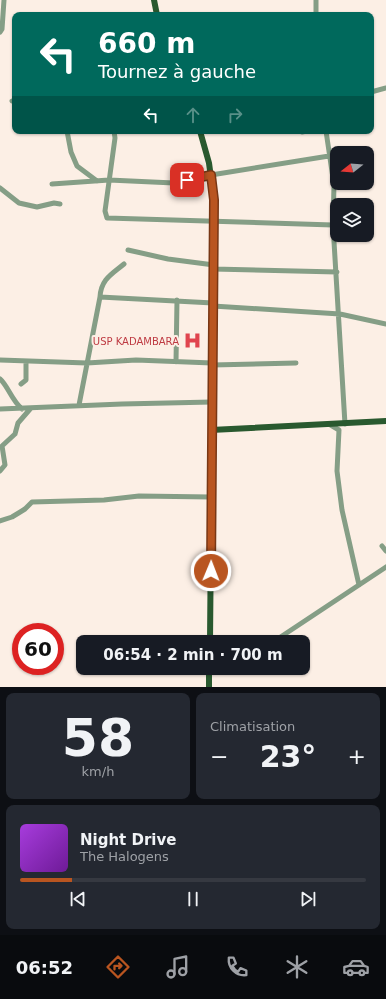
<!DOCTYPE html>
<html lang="fr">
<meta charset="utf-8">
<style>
body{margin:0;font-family:"DejaVu Sans",sans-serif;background:#242831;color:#f1f3f6;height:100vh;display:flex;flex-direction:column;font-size:15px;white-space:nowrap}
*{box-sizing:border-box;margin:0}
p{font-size:13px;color:#9ea1a6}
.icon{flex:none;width:22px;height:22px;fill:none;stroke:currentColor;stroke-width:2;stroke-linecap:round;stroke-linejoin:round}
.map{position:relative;height:687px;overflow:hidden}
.side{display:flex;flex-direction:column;gap:6px;padding:6px;background:#0d0f14;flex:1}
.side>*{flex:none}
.banner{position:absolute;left:12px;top:12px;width:362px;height:122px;border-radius:8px;box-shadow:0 1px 3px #0004;background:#00695c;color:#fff;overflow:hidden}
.needle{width:26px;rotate:253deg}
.tools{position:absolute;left:330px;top:146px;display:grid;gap:8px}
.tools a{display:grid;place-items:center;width:44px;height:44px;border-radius:8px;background:#171b24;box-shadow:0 1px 3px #0004;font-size:20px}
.speed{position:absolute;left:12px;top:623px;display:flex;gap:8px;font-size:20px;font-weight:700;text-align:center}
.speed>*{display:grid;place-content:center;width:52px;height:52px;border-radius:50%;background:#171b24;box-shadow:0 1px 3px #0004;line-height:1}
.speed .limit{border:6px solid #d22;background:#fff;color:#111}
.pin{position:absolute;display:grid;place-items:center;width:34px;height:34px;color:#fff;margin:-17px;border-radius:8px;box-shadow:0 2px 6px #0006}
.me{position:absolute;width:44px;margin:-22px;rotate:1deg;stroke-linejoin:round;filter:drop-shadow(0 0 3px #0008)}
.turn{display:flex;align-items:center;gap:14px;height:84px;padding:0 20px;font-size:18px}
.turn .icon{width:52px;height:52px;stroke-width:2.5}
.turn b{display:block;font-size:28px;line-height:34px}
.lanes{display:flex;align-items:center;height:38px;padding:0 20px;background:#0003;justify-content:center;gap:20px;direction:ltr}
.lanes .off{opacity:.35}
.big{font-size:30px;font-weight:700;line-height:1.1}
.side .card{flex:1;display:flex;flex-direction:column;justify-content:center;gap:6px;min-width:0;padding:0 14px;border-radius:8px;background:#242831}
.side .dial{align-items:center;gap:0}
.dial b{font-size:52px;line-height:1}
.song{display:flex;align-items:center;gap:12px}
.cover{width:48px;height:48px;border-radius:6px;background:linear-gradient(135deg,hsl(280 70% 55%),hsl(280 70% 35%))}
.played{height:4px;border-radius:2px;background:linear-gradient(90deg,#b95520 15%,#363941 15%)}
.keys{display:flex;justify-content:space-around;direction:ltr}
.heat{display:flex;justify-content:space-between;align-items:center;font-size:22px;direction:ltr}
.side .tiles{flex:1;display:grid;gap:6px;grid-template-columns:1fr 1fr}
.card:last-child{grid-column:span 2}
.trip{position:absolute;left:76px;top:635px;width:234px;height:40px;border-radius:8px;background:#171b24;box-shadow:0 1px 3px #0004;font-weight:700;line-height:40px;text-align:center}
.tab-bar{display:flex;height:64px;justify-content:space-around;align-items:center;background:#090b0e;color:#9ea1a6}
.tab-bar .icon{width:28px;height:28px}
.tab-bar .current{color:#b95520}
.tab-bar b{font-size:18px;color:#f1f3f6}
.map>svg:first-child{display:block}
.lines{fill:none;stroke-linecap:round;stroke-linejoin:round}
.minor{stroke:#859e86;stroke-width:5}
.major{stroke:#29592f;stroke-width:6}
.route-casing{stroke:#783715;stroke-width:10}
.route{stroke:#b95520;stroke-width:7}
.labels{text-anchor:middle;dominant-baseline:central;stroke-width:4;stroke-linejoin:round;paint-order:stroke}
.health-label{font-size:10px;fill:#be3a42;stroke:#fcefe5;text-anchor:end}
</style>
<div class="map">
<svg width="386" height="687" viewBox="0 0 386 687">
<rect width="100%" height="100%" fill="#fcefe5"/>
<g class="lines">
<path class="minor" d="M316 15V0
M0 32 2 29 4 0
M371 92 386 88
M12 101 15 100
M67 131 71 152 77 166 97 181
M114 131 115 138 105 211 107 218 333 225
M326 131 334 185 333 225 345 424
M302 132 307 131
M52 184 109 180 174 183 211 175 329 156
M0 188 19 203 37 207 54 203 60 204
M128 250 168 259 214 265
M213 269 337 272
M100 297C101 279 112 274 124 264
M213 306 340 314 386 324
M0 360 87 363 136 360 212 363
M176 362 177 300
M212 365 296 363
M0 379C8 386 12 401 22 409
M21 384 26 380V362
M79 405 100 297 213 303
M0 409 122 404 212 402
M329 424 339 430 337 471 342 510 359 585
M0 471 5 465 2 446 15 434 18 423 31 408
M0 521 12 517 25 509 32 502 104 500 139 496 211 497
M382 546 386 551
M273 642 386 567
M209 671 217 668"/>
<path class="major" d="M154 0 157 15
M200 131 209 163 214 200 210 642
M211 430 386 421
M209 687V668"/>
</g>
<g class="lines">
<defs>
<path id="route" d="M187 180 211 175 214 200 211 571"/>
</defs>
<use href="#route" class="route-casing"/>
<use href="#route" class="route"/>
</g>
<defs>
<symbol id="hospital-bare" viewBox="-9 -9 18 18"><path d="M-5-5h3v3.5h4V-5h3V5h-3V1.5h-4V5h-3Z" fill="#e0444e" stroke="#fcefe5" stroke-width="2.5" paint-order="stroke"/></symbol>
</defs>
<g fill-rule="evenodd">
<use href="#hospital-bare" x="180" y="328" width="25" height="25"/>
</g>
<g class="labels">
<g class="health-label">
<text x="179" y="341">USP KADAMBARA</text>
</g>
</g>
</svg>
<div class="tools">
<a><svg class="needle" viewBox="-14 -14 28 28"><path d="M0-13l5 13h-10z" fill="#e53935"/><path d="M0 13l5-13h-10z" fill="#9ea1a6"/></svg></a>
<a><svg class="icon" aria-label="layers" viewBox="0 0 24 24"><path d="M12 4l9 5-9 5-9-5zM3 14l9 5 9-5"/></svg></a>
</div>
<div class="speed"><div class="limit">60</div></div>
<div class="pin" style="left:187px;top:180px;background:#d93025"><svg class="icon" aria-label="arrive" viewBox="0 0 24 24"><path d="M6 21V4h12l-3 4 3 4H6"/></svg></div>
<svg class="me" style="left:211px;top:571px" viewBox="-20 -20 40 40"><circle r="17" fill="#b95520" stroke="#fff" stroke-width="3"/><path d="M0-11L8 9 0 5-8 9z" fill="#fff"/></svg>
<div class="trip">06:54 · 2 min · 700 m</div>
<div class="banner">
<div class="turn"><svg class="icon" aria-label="left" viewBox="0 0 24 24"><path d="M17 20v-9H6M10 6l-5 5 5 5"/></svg><div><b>660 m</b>Tournez à gauche</div></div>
<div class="lanes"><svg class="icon" aria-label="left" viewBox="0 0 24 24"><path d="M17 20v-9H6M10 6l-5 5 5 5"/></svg><svg class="icon off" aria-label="ahead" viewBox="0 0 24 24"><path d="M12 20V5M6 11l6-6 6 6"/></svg><svg class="icon off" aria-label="right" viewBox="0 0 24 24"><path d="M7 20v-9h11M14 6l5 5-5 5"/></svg></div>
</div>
</div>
<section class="side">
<div class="tiles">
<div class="card dial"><b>58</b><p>km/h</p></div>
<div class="card"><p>Climatisation</p>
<div class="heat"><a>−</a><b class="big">23°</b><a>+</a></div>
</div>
<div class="card">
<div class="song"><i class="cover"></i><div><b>Night Drive</b><p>The Halogens</p></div></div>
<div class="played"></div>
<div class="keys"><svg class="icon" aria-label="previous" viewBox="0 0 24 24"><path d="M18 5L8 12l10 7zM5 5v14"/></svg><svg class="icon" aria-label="pause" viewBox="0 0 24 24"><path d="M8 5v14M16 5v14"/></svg><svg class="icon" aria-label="next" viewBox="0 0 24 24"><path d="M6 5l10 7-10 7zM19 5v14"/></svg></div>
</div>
</div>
</section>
<nav class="tab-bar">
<b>06:52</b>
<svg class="icon current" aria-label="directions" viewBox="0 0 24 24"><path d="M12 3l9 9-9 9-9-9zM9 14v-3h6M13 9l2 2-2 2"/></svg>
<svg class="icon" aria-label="music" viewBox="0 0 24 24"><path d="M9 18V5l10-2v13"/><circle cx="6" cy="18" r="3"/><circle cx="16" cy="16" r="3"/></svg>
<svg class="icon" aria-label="phone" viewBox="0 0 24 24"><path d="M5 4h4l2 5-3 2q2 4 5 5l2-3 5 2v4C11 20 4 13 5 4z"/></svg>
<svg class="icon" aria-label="climate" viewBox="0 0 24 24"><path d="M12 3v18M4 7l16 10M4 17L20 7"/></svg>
<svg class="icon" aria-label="car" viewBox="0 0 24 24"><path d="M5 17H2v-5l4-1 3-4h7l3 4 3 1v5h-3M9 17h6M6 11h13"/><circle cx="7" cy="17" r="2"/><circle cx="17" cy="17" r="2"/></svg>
</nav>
